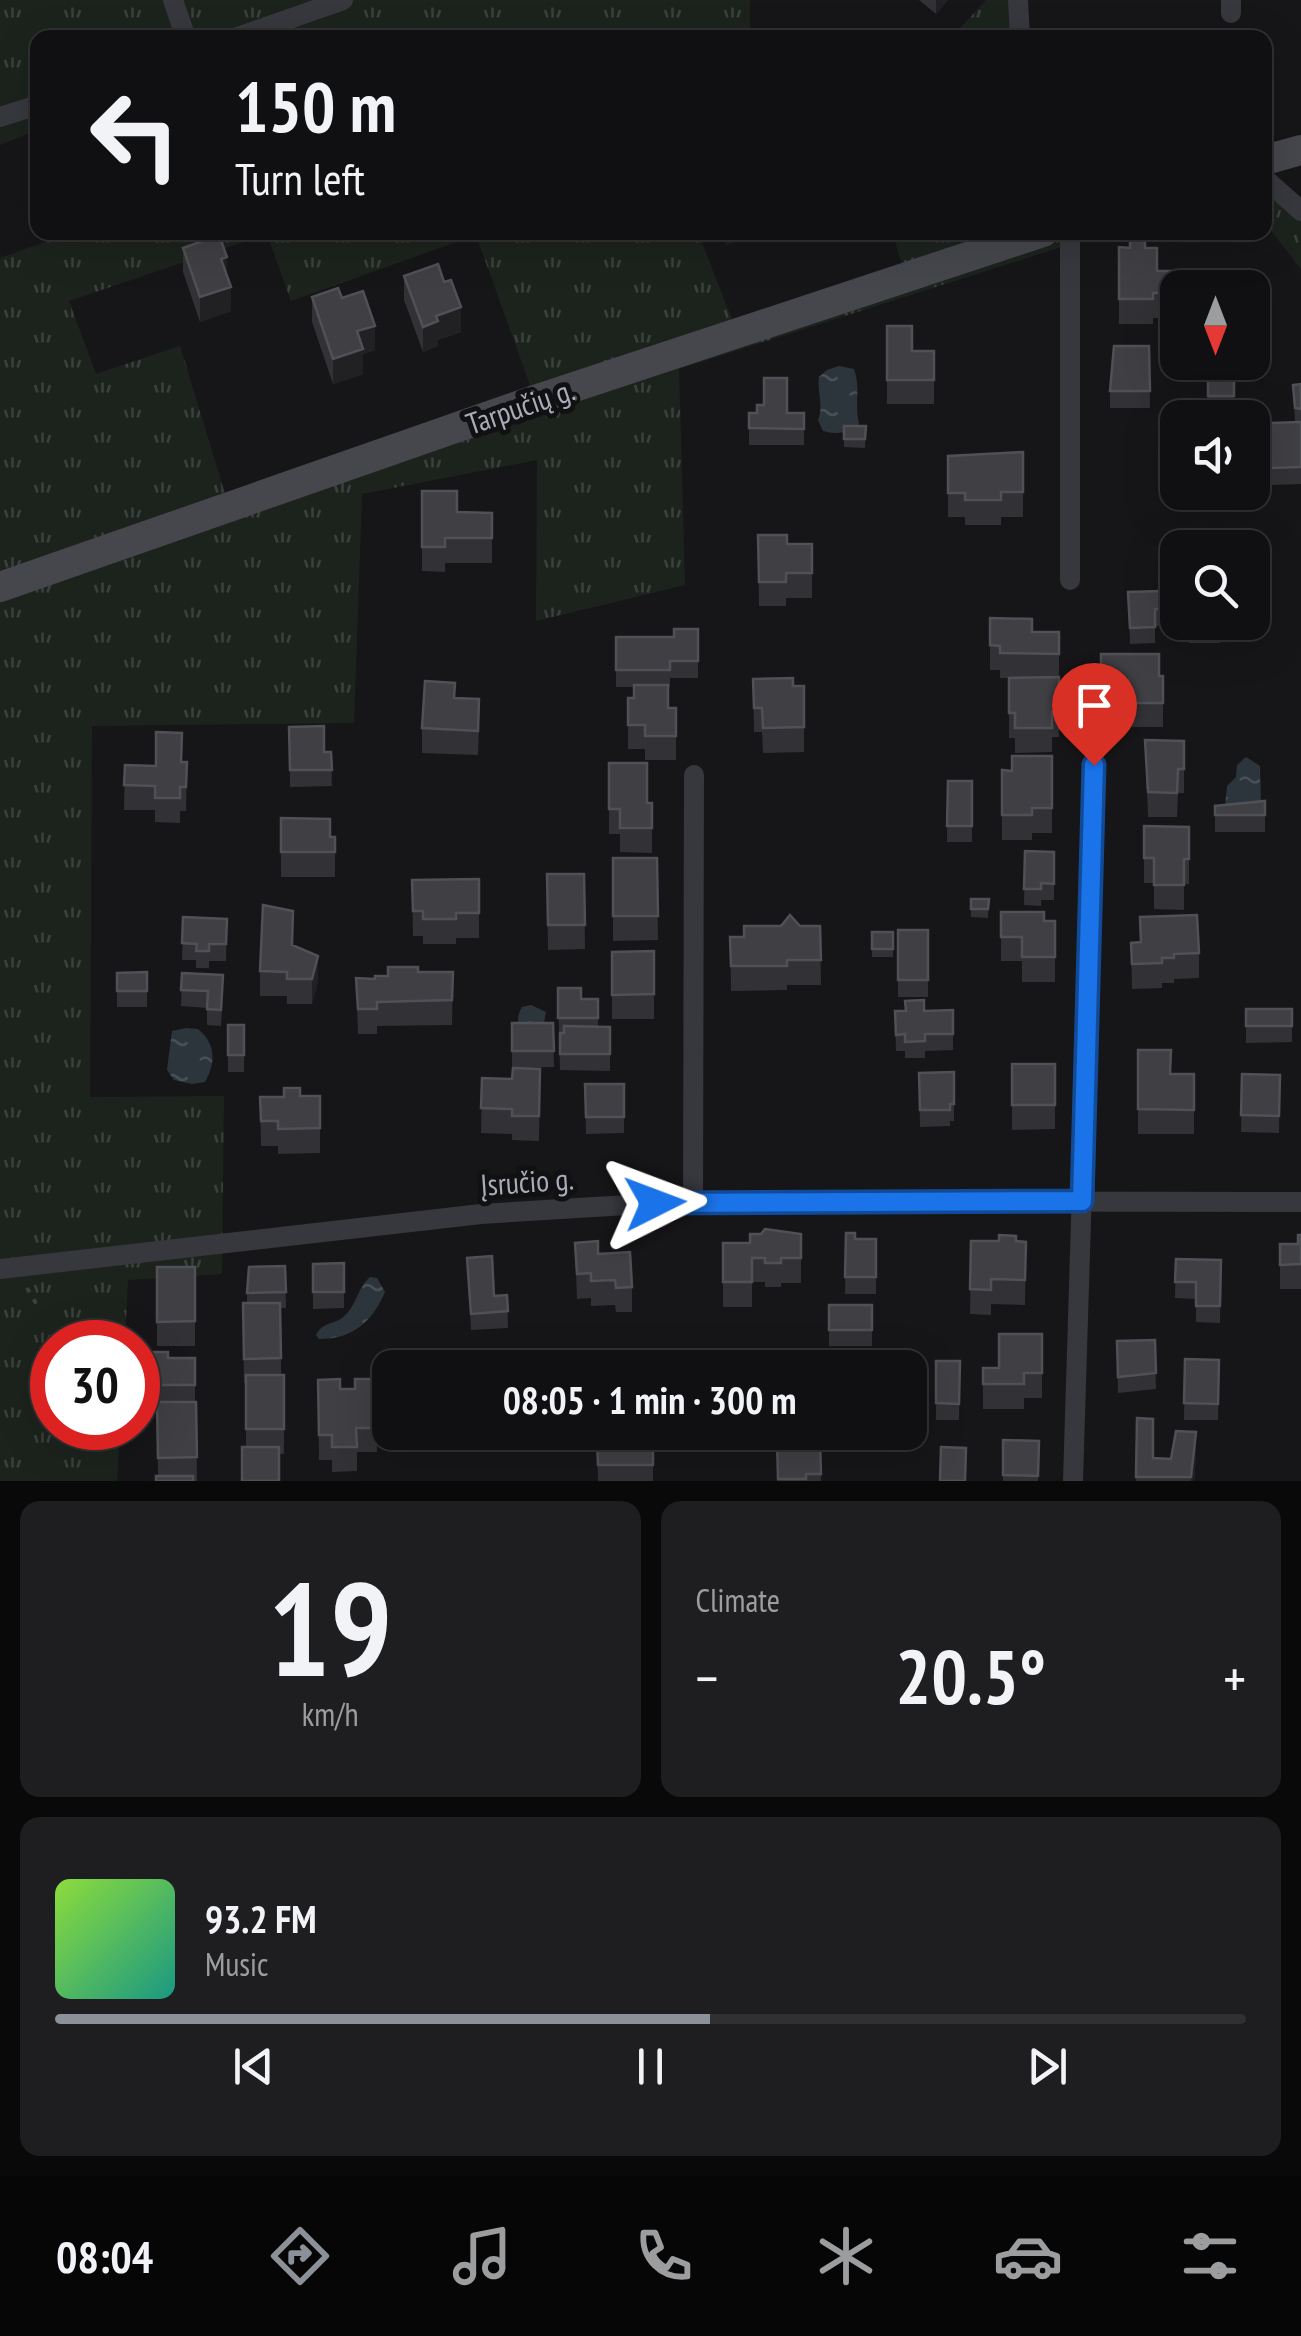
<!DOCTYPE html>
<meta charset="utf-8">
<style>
body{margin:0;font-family:"PT Sans Narrow",sans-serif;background:#1e1e20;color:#f1f3f6;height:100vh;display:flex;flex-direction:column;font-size:38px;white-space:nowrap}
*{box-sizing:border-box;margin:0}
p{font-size:32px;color:#9c9d9f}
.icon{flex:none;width:55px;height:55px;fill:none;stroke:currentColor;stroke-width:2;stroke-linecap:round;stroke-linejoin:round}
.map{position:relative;height:1481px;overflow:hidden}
.drawer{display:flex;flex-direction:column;gap:20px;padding:20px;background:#09090a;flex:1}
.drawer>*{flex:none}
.guide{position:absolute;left:30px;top:30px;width:1242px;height:210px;border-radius:20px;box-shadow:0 10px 40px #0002,0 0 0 2px #303032;background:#101012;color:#f1f3f6;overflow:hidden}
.needle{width:65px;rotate:180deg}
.tools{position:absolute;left:1160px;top:270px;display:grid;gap:20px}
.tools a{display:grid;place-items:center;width:110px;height:110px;border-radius:20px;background:#101012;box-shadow:0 10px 40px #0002,0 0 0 2px #303032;font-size:50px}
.speed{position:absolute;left:30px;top:1320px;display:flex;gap:20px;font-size:50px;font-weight:700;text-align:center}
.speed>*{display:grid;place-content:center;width:130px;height:130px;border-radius:50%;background:#101012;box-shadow:0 10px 40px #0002,0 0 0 2px #303032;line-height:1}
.speed .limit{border:15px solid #d22;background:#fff;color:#111}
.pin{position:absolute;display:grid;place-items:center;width:85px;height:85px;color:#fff;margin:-102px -42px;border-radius:50% 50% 50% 0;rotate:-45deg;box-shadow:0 0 10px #0007}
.pin .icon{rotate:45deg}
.me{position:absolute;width:110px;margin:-55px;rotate:87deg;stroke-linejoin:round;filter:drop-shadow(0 0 8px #0008)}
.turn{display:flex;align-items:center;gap:35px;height:210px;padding:0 40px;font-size:45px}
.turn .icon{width:130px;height:130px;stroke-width:2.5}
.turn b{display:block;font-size:70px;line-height:85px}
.big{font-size:75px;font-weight:800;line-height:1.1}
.drawer .tile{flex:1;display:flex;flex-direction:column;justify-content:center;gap:15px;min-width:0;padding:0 35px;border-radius:20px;background:#1e1e20}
.drawer .dial{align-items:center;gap:0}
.dial b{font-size:130px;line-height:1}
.song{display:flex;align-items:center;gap:30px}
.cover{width:120px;height:120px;border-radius:15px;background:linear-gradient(135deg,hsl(90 70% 55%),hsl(170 70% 35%))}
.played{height:10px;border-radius:5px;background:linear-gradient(90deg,#8c9099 55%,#303032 55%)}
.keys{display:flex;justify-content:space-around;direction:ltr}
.heat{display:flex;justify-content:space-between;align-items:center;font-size:55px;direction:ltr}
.drawer .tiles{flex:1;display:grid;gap:20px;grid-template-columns:1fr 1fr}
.tile:last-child{grid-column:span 2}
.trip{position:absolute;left:372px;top:1350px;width:555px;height:100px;border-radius:20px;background:#101012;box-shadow:0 10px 40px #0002,0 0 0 2px #303032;font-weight:800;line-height:100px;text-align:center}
.menu{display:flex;height:160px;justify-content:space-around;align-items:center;background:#060607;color:#9c9d9f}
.menu .icon{width:70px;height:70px}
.menu .on{color:#8c9099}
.menu b{font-size:45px;color:#f1f3f6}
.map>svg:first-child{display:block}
.grass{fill:url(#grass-tufts);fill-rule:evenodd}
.water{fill:url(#water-ripples)}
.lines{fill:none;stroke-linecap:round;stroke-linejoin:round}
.path{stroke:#3d3f44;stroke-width:4;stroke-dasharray:5 8;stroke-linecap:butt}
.street{stroke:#37383d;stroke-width:20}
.secondary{stroke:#45474d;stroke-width:30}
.wall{fill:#323236}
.shaded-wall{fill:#212124}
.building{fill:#3f3f44;stroke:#4f5156;stroke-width:2.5}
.route-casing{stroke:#114b97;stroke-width:25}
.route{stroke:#1a73e8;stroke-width:18}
.labels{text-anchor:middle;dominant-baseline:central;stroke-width:10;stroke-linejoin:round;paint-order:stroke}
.street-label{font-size:30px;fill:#a8adb8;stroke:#111113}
</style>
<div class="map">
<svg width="1301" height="1481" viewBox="0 0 1301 1481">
<defs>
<pattern id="grass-tufts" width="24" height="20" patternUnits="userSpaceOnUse" patternTransform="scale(2.5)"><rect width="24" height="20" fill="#1c231d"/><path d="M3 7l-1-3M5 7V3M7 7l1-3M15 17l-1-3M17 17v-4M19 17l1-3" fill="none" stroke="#3a403c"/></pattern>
<pattern id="water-ripples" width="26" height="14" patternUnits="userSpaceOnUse" patternTransform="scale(2.5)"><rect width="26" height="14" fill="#2c353c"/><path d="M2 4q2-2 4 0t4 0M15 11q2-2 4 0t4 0" fill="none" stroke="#485056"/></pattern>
</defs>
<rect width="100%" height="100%" fill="#161618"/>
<path class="grass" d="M0 0H750V37L38 38 37 130 0 145Z
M986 0H1009L1012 37 951 38Z
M1265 179 1301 211V269L1265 223Z
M74 232 698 233 733 322 1043 233H1105L679 369 685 585 536 621 537 460 362 494 354 723 92 726 90 1097 224 1096 222 1274 128 1280 125 1342H52V1428H120L117 1481H0V258ZM267 234 291 301 476 235 535 399 229 507 180 346 96 374 69 301Z
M892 232 1002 233 902 264Z"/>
<path class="water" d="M839 366 854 369C861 388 854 404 859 424 847 433 838 435 823 431L818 420C824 406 817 393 819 377L827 370Z
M1246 757 1260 766 1261 803 1225 807 1227 786 1236 777 1237 765Z
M531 1005 546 1012 543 1028 521 1032C517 1022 517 1016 522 1007Z
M186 1028 198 1029C216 1044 216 1062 205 1082L192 1084 174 1080 167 1070 172 1031Z
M370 1277 377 1278 385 1292C372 1322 353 1339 319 1339L316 1335C323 1322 332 1325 342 1318 356 1308 357 1288 370 1277Z"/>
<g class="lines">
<path class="path" d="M1087 240 1111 232
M27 1288 37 1305"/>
<path class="street" d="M173 0 186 38
M1018 0 1020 38
M1231 0V13
M235 38 343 0
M0 117 38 105
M1265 179 1301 211
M1070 232V580
M693 1201 694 775
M0 1269 481 1214 693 1201 1301 1202
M1073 1481 1095 765"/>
<path class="secondary" d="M1265 160 1301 150
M0 587 535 400 1043 232"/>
</g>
<path class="wall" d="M919 0H948L936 14Z
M38 141V175L35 167V142Z
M1119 247 1145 248 1157 271 1178 288V318H1153V324H1119Z
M183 248 227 276 231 311 200 322 183 272Z
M404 276 461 332 438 340V346L423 352 404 300Z
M312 297 342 298 375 350 363 354V374L333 384 312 322Z
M887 326 912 351H934V404H887Z
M1149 346 1150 408H1110V391Z
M1208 362H1234V413H1208Z
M1301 384V484L1271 485 1270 423H1295L1293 385Z
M749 413H787L804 429V445H749Z
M844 426H866L865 448 844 447Z
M1023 452V517H1001V525H965V517H948V456Z
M422 491 457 512 492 513V563H445V572L422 571Z
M758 535 787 544H812V598H786V606H759Z
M1161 591 1162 626H1155V643L1130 644 1128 592Z
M990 618 1032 632H1059V737H1052V752L1015 753V738H1009V678H1000V670H990Z
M1189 622H1221L1220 643H1189Z
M698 629V678H670V687H668V708H676V760H645V749H628V698H634V687H616V637H674Z
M1101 654 1159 676H1163V727H1128V705H1101Z
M753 679 793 686H804V752L763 753 762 732H754Z
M455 698 479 724 478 755 422 753V728Z
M289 727 324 752H331L332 786 290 787Z
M1145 740 1184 741V793H1178L1177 817H1148Z
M1052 756V833H1032V840H1002V770L1012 771Z
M182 762H187L186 811H180V823L155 822V810H124L125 765 156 766Z
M609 763 647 803H652V853L620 852V834H609Z
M948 781H972V842H947Z
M1265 801V832H1215V806Z
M281 818 330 837H335V877H281Z
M1144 826 1189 827V884H1184V910L1154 909V883H1144Z
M1025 851 1054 852V900H1041V906L1024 905Z
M613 858H657L658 940 613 941Z
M547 874H584L585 949 548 950Z
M479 879V938H456V944H423V936H413L412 880Z
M971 899H989L988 918 971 917Z
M1001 912 1044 921H1055V982H1022V961H1001Z
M183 917 227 919 226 961H209V968H196V960H182Z
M800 926H820L821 985H787V990L731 991 730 937H744Z
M898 930H928V997H898Z
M872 932H893V957H872Z
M1131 943 1199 953V978L1174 979V983H1162V988L1132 989Z
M293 945 318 981 312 1004H287V996H260V971Z
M654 951V1019H612V952Z
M147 972V1007H117V973Z
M418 972H453L452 1025 377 1026V1034H358L356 978 375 979Z
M182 973 223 992 221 1026 207 1025V1008L181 1006Z
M558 988 581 999H598V1027H610V1071L560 1070Z
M1246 1009H1292V1042L1246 1043Z
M953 1010V1050L925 1051V1058H905V1051H896L895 1011Z
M512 1023H553L554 1067 512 1068Z
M228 1025H244V1072H228Z
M1138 1050 1170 1074H1194V1134H1138Z
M1012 1064H1055V1129L1012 1130Z
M540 1069 539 1141 512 1140V1134L481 1133 482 1078 512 1079Z
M954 1072V1121H950V1126L920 1127 919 1073Z
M1242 1074 1280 1075 1279 1133 1241 1132Z
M585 1084H624V1133L586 1134Z
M300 1096H320V1153L278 1154V1146H261L260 1097Z
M846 1233 855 1239H876V1294H845Z
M801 1234V1283H781V1287H765V1282H752V1307H723V1243H750Z
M1301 1235V1289H1280V1244H1298Z
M971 1241 1026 1242 1025 1305 991 1304V1315L970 1314Z
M575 1243 598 1254 632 1287V1312H616L615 1305 591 1306V1298L577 1299Z
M467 1258 494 1296 507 1295 508 1328 471 1330Z
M1176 1259 1221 1260 1220 1323 1196 1322V1299L1175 1298Z
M344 1263V1308L313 1309V1264Z
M285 1266 286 1308H281V1375H284V1454H279L246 1447V1383H244L243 1303H247V1293Z
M157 1267H195V1346H157Z
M829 1305H872V1346H829Z
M1042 1334V1398H1024V1409H983V1368H999Z
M1155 1340 1156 1389 1118 1393 1117 1341Z
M150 1352 168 1358H195V1401H151Z
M1185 1359 1219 1360 1218 1420H1184Z
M936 1361H960L959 1420H936Z
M376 1379 377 1452H357V1471L332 1472V1460H319L318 1380 340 1389H355Z
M157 1402H196L197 1481H156L158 1476Z
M1137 1418 1153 1458 1171 1459 1196 1456 1194 1481H1136Z
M467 1432H529V1451H467Z
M653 1432V1481H598L597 1440 636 1439Z
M820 1439 821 1481H777V1440Z
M1003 1440 1039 1441 1038 1481H1003Z"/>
<path class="shaded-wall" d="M936 0H948L936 14Z
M726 232H766L726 245Z
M227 257V282L221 259Z
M231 287V311L200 322V297Z
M461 307V332L438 340V346L423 352V327L436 316Z
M375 326V350L363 354V374L333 384V359L357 331Z
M318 956V981L312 1004V979Z
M1196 1432V1456L1194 1481H1191Z"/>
<path class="building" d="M219 235 227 257 221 259 231 287 200 297 183 248Z
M1130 241H1145V248H1157V271H1193V288H1178V293H1153V299H1119V247L1130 248Z
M438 264 444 282 451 280 461 307 436 316 438 321 423 327 404 276Z
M338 288 342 298 363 291 375 326 357 331 363 349 333 359 312 297Z
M887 326H912V351H934V380H887Z
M1114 346H1149L1150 391H1110Z
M1208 362H1234V396H1208Z
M764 378H787V413H804V429L749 428V413H757V405H764Z
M1301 384V409L1295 408 1293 385Z
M1301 422V467L1271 468 1270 423Z
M844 426H866L865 439H844Z
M1023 452V492H1001V500H965V493H948V456Z
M422 491H457V512L492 513V538H445V547H422Z
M1201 533H1240L1241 548H1201Z
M758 535H787V544H812V573H786V582H759Z
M1161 591 1162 609H1155V627L1130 628 1128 592Z
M990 618 1032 619V632H1059V654L1000 653V646L990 645Z
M1189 622H1220V626H1189Z
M674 629H698V661H670V670H616V637H674Z
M1101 654H1159V676H1163V703H1128V680H1101Z
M1059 677V712H1052V728H1015V713H1009V678Z
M793 678V686H804V727L763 728 762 708H754L753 679Z
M425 681 455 683 454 698 479 699 478 731 422 728Z
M634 685H668V708H676V736H645V725H628V698H634Z
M324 726V752H331L332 770H290L289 727Z
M156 732 182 733 181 762H187L186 787H180V798H155V786L124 785 125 765 156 766Z
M1145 740 1184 741V769H1178L1177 793 1148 792Z
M1012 756H1052V808H1032V815H1002V770L1012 771Z
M609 763H647V803H652V828H620V809H609Z
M948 781H972V826H947Z
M1265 801V815H1215V806Z
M281 818 330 819V837H335V852H281Z
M1144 826 1189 827V859H1184V885H1154V858H1144Z
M1025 851 1054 852V884L1041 883V889H1024Z
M613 858H657L658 916H613Z
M547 874H584L585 925H548Z
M479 879V913H456V919H423V911H413L412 880Z
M971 899H989L988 909H971Z
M263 905 293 911 292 945 318 956 312 979H287V972L260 971Z
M1001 912H1044V921H1055V957H1022V937H1001Z
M790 915 800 926H820L821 960H787V966H731L730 937H744V926H781Z
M1197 915 1199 953 1174 954V958H1162V963L1132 964 1131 943 1141 942 1140 917Z
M183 917 227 919 226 944H209V951H196L197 944 182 943Z
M898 930H928V980H898Z
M872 932H893V949H872Z
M654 951V994L612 995V952Z
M388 967H418V972H453L452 1000 377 1002V1009H358L356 978 375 979V976H388Z
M147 972V991H117V973Z
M182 973 223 975 221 1010 207 1009 208 991 181 990Z
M558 988H581V999H598V1018H558Z
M924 1000V1011L953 1010V1034H925V1041L905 1042V1034L896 1035 895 1011H906L905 1001Z
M1246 1009H1292V1026H1246Z
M512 1023H553L554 1051H512Z
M228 1025H244V1055H228Z
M564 1026 610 1027V1054H560V1033H564Z
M1138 1050H1171L1170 1074H1194V1110L1138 1109Z
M1012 1064H1055V1105H1012Z
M513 1068 540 1069 539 1116H512V1109L481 1108 482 1078 512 1079Z
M954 1072V1104H950V1110H920L919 1073Z
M1242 1074 1280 1075 1279 1116 1241 1115Z
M585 1084H624V1117H586Z
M284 1088H300V1096H320V1128L278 1129V1121H261L260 1097H284Z
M765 1229 801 1234V1258H781V1263H765V1258H752V1282H723V1243H750V1234H761Z
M846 1233H855V1239H876V1277H845Z
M999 1235 1016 1236V1241L1026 1242 1025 1280 991 1279V1290L970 1289 971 1241H999Z
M1298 1235H1301V1264L1280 1265V1244H1298Z
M598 1241V1254L630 1252 632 1287 616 1288 615 1280 591 1281V1273L577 1274 575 1243Z
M492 1256 494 1296 507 1295 508 1311 471 1314 467 1258Z
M1176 1259 1221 1260 1220 1306H1196V1282H1175Z
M344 1263V1292H313V1264Z
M285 1266 286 1292 247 1293 249 1267Z
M157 1267H195V1321L157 1322Z
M243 1303H280L281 1358 244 1359Z
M829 1305H872V1330H829Z
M999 1334H1042V1373H1024V1384H983V1368H999Z
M1155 1340 1156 1373 1118 1377 1117 1341Z
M150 1352H168V1358H195V1385H151Z
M721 1358H758V1368H721Z
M1185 1359 1219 1360 1218 1404 1184 1403Z
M936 1361H960L959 1404 936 1403Z
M246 1375H284V1429H246Z
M340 1379V1389H355V1379H376L377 1428H356L357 1447H332V1435H319L318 1380Z
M157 1402H196L197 1457 158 1458Z
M1137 1418 1153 1419V1458L1171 1459 1176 1431 1196 1432 1191 1477H1136Z
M636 1432H653V1465H598L597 1440 636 1439Z
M820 1439 821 1474H806V1479H778L777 1440Z
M1003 1440 1039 1441 1038 1476 1003 1475Z
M242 1447H279V1481H242Z
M941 1447 966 1448 965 1481H940Z
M156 1476H193V1481H156Z"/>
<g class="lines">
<defs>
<path id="route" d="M655 1203 1082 1201 1094 765"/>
</defs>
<use href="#route" class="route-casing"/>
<use href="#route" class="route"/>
</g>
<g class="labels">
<g class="street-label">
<text transform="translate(520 406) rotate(-19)">Tarpučių g.</text>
<text transform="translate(527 1181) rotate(-4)">Įsručio g.</text>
</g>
</g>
</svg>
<div class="tools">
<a><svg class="needle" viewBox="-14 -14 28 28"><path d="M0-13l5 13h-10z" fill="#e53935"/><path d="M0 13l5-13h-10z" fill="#9c9d9f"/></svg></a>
<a><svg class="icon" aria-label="sound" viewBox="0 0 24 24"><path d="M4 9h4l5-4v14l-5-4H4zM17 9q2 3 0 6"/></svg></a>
<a><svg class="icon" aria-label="search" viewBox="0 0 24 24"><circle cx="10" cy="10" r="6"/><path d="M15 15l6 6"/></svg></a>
</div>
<div class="speed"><div class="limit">30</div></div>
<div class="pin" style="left:1094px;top:765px;background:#d93025"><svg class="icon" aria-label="arrive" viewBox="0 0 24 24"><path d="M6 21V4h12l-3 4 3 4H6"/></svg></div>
<svg class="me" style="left:655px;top:1203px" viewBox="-20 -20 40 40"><path d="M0-17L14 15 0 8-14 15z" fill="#1a73e8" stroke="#fff" stroke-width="4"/></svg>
<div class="trip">08:05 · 1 min · 300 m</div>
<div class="guide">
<div class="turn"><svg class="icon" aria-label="left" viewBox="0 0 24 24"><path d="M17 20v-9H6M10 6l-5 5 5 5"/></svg><div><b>150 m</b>Turn left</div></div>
</div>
</div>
<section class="drawer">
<div class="tiles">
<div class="tile dial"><b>19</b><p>km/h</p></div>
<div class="tile"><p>Climate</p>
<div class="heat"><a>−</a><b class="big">20.5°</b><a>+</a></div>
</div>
<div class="tile">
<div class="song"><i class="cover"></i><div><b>93.2 FM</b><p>Music</p></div></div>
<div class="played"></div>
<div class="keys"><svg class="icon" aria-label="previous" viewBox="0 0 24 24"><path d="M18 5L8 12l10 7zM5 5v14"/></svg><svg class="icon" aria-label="pause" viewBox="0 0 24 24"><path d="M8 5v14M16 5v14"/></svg><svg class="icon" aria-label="next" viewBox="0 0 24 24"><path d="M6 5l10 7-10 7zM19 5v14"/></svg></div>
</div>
</div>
</section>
<nav class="menu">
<b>08:04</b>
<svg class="icon on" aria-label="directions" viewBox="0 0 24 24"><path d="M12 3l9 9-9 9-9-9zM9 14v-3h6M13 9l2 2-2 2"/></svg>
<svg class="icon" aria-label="music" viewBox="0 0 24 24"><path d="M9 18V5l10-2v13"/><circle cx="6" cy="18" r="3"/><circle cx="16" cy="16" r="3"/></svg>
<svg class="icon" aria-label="phone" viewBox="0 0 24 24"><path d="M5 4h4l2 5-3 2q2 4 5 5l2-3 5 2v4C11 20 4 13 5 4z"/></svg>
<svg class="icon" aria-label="climate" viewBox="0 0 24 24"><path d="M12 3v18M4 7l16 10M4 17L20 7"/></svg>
<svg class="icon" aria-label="car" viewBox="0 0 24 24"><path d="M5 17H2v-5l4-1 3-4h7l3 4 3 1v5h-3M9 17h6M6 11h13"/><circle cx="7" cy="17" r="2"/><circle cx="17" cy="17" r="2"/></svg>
<svg class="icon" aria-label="filters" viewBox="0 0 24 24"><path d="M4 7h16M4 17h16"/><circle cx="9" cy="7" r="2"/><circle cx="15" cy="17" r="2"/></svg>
</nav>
